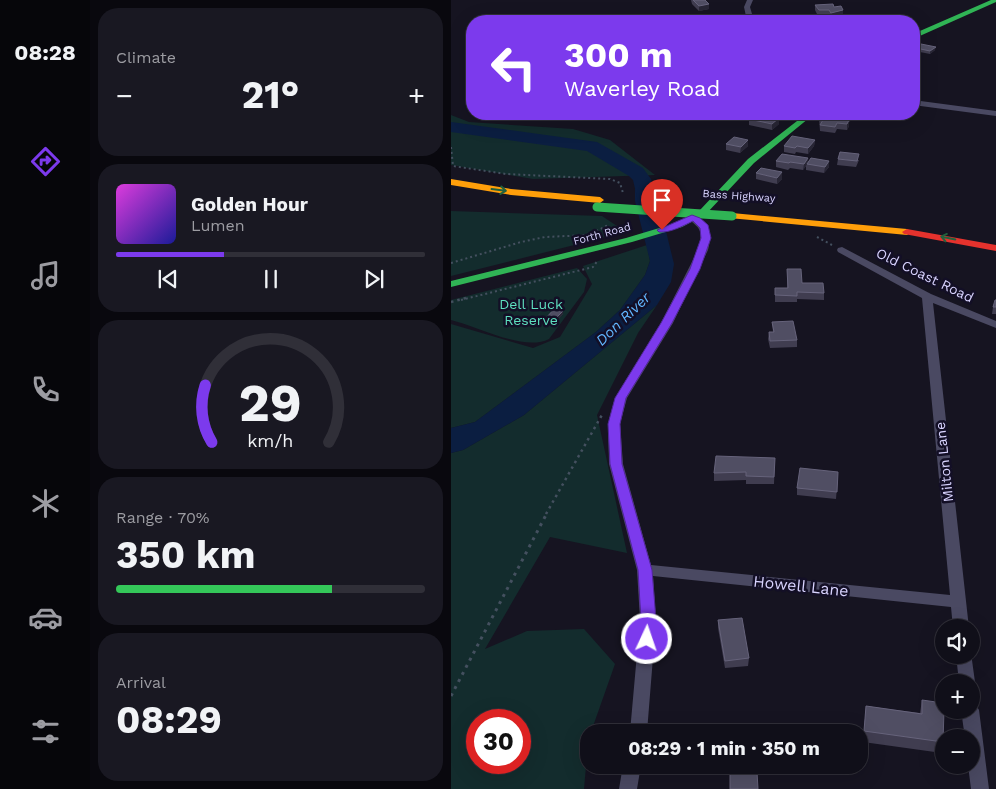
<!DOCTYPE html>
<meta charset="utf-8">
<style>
body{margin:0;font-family:"Work Sans",sans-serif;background:#191822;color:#f1f3f6;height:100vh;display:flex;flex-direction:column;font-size:19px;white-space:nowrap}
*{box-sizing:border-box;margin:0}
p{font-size:16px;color:#9c9ca2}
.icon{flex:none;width:28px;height:28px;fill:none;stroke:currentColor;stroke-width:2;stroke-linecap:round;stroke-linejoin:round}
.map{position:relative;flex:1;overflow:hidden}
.sheet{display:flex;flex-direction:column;gap:8px;padding:8px;background:#09080e;width:361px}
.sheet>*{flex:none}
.hud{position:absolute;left:15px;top:15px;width:454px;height:105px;border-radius:20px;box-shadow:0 5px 20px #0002,0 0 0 1px #302f38;background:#7c3aed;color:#fff;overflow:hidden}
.controls{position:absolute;left:484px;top:619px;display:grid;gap:10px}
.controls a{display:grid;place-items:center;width:45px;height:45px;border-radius:50%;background:#100f19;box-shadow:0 5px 20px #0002,0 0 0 1px #302f38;font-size:25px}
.speed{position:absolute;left:15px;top:709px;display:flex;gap:10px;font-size:25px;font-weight:700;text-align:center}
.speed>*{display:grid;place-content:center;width:65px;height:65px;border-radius:50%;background:#100f19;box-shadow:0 5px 20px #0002,0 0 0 1px #302f38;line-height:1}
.speed .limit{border:8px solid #d22;background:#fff;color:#111}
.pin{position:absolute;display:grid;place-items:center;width:42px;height:42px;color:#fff;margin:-51px -21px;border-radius:50% 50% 50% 0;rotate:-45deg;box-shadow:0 0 5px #0007}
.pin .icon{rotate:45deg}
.me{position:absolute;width:55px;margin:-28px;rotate:3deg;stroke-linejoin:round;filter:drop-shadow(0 0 4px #0008)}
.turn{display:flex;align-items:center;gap:18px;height:105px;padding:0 15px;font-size:22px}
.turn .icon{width:65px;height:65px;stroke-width:2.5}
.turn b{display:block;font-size:35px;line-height:42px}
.big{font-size:38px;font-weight:700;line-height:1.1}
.sheet .tile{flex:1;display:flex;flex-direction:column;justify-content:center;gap:8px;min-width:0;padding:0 18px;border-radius:20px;background:#191822}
.sheet .dial{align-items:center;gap:0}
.dial svg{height:130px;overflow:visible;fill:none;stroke:#302f38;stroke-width:7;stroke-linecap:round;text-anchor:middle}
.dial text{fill:#f1f3f6;stroke:none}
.song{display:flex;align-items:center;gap:15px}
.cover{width:60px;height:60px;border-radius:8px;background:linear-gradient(135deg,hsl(300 70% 55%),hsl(240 70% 35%))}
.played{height:5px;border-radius:2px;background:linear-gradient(90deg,#7c3aed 35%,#302f38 35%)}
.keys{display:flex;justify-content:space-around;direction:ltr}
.heat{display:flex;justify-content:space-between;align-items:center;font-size:28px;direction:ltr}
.charge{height:8px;border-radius:4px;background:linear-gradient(90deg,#34c759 70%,#302f38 0)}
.trip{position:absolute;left:129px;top:724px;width:288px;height:50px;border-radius:20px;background:#100f19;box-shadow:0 5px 20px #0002,0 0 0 1px #302f38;font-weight:700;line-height:50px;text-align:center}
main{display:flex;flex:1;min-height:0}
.tab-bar{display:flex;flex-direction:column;width:90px;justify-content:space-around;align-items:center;background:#06060a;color:#9c9ca2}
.tab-bar .icon{width:35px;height:35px}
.tab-bar .active{color:#7c3aed}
.tab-bar b{font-size:22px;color:#f1f3f6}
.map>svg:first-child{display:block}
.green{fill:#132c2d;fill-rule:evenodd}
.water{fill:#0b1e41}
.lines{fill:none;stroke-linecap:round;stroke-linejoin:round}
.river{fill:#0b1e41;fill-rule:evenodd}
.path-far2{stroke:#44505f;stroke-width:2;stroke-dasharray:2 3;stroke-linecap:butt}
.path-far1{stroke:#44505f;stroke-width:2.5;stroke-dasharray:2.5 4;stroke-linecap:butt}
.path{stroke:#44505f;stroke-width:3;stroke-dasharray:3 5;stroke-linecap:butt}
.street{fill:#4a4962;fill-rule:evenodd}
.fast{fill:#30b455;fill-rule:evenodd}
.slow{fill:#ff9f0a;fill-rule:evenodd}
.jam{fill:#e5322d;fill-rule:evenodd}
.fast-bridge{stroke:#30b455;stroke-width:9}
.wall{fill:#403d50}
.shaded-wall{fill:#282635}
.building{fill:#504e63;stroke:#66637b}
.oneway{stroke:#22623e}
.route{fill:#7c3aed;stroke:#51269a}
.labels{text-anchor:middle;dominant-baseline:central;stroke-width:5;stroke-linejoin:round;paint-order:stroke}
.far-street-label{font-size:11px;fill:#d9d4ff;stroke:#130f26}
.street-label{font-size:14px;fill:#d9d4ff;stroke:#130f26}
.park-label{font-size:14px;fill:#5fe0c0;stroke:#130f26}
.water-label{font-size:15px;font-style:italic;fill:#62b6ff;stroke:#130f26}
.near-street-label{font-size:16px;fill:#d9d4ff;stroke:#130f26}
</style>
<main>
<nav class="tab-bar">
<b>08:28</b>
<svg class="icon active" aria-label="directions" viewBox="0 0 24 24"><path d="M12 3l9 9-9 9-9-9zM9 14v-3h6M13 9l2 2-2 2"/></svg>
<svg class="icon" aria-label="music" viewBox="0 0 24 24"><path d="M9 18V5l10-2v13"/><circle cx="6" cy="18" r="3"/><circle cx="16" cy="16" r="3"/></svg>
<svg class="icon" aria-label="phone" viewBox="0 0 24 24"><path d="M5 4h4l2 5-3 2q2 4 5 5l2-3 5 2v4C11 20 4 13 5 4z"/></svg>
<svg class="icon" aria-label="climate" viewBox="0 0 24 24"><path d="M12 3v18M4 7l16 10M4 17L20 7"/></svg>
<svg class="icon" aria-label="car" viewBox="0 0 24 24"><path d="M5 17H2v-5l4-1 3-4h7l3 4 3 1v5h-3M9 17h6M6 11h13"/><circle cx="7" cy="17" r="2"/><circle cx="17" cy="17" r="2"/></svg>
<svg class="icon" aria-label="filters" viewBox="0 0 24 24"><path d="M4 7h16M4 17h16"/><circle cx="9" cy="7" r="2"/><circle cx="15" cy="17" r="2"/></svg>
</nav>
<section class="sheet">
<div class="tile"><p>Climate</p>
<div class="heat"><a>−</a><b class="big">21°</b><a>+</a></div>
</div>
<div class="tile">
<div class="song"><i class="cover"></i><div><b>Golden Hour</b><p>Lumen</p></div></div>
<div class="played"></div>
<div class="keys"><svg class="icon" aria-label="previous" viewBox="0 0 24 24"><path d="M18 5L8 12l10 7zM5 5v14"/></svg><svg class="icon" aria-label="pause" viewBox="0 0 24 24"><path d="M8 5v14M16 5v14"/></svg><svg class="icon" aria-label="next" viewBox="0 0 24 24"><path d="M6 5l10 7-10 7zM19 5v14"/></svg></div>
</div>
<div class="tile dial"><svg viewBox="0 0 100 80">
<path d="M14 69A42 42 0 1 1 86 69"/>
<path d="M14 69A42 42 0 0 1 10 34" stroke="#7c3aed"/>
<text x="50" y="56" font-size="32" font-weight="700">29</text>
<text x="50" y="72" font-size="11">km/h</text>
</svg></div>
<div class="tile"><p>Range · 70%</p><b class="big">350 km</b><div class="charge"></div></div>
<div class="tile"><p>Arrival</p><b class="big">08:29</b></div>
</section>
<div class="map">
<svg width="545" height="789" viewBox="0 0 545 789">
<rect width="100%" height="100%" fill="#161421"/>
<path class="green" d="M0 115 18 122 122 129 159 140 204 175 82 179 0 165Z
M0 211 151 216 175 232 0 276Z
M196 245 199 261 194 275 169 310 145 332 24 422 0 428V324L82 348 109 337 141 284 132 266Z
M126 268 136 279 133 292 98 339C73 352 26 326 0 320V300Z
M206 305 187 333 146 415 176 553 99 537 34 649 76 631 133 629 164 664 140 732H138L133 789H0V453L12 450 73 415ZM26 720H69V762H26Z"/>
<path class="water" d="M191 179 204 186 223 264 220 282 206 305 73 415 12 450 0 453V428L24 422 145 332 169 310 194 275 199 261 184 201V185Z"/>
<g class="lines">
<path class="river" d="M0 122 146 142 192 168 200 179 209 210 206 214 199 216 192 214 189 210 182 180 178 176 136 151 0 132Z"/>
<path class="path-far2" d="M0 147 2 166 55 174 159 179 169 183 172 193
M366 237 381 245
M0 263 70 242 94 237 138 235 157 225
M10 300 142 267 147 260"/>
<path class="path-far1" d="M0 302 15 298
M95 514 152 413"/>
<path class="path" d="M0 696 96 513"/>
<path class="street" d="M296 0H302L299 7 303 21H296L293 7Z
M462 100 545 111V116L462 105Z
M241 215C259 219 261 234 257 250L222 323 176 398 169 424 172 464 200 565 499 595 471 298 387 252 386 250 387 248 391 247 480 294 545 321V328L482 303 518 628H502L500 607 202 576 205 620 196 732H179L189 620 186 570 158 464 157 424 164 398 210 323 247 250C252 230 251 230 236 218Z
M520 653 524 682 520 687V682H508L505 655H520Z
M520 703 525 705 528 710 538 789H520L517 765H520V738H514L510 710H520Z
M172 765H190L186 789H168Z"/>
<path class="fast" d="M540 0H545V2L462 39V34Z
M355 114H363L303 163 255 214 231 227 181 242 0 287V281L175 238 225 223 249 210 297 159Z"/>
<path class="slow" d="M0 179 60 189 149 197 153 200 149 203 60 195 0 185Z
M281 213 456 229 461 232 456 235 278 218 277 216Z"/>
<path class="jam" d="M456 229 545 245V251L453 234 451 232Z"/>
<path class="fast-bridge" d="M146 207 281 216"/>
</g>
<path class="wall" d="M240 0H254L258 4V9L248 11 241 4Z
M364 5 383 7 392 10V15L380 18 378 15 367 16 364 10Z
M465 48 484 50 479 54 464 51Z
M371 114H413L411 118 402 117V119L398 122V126L396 130 386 129 384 133 369 131 368 119 371 117Z
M298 119 328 124 321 130 298 125Z
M297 140V146L289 153 275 150V144Z
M364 140 363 146 357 154 345 152 344 154 333 152V146Z
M387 159 408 160 405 167 386 165Z
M325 161 357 162 378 161V167L373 173 355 170V166L352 170 339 168 337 170 325 167Z
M305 173 331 179 326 184 305 179Z
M336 269 351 283 373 293V300L346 299V302H324V288H336Z
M545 300V314H541L542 307Z
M112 314 103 324 95 322V318Z
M321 322 346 340V347L319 348 317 339 318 332H322Z
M324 458 323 484H295V480L263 481V473Z
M387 472 385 499 346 495V488Z
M267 620 298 658 297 666 274 668 267 628Z
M471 700 492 738V745L491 753 412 742 415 706 469 713Z"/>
<path class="shaded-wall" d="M258 4V9L248 11V6Z
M392 10V15L380 18V13Z
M485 47 484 50 479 54V51Z
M468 55V60L463 64V59Z
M401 114H402V119L398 122V126L396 130V124L398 120V117Z
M328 118V124L321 130V124Z
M297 140V146L289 153 290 147Z
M364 140 363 146 357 154V148Z
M357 158V164H356L355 166 352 170 353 164Z
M378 161V167L373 173 374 167Z
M331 172V179L326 184V178Z
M112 311V314L103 324V320Z"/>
<path class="building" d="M242 0H254L258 4 248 6Z
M382 4 383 7 390 6 392 10 380 13 378 10H368L364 5Z
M470 44 485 47 479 51 465 48Z
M462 54 468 55 462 59Z
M308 114H309L328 118 321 124 298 119Z
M377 114H401L398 117Z
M370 116 398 120 396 124 386 123 384 127 369 125 372 120 368 119Z
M341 136 364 140 357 148 346 146 344 148 333 146Z
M283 137 297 140 290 147 275 144Z
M389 152 408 154 406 161 387 159Z
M331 154 357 158 353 164 339 162 338 163 325 161Z
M360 158 378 161 374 167 356 164Z
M310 168 331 172 326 178 305 173Z
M336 269H350L351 283H372L373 293 346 292V296L324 295V288H337Z
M544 300H545V307H542Z
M104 308 112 311 103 320 95 318Z
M342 321 346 340 319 341 318 332H323L321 322Z
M265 456 324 458 323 477 295 476V472L263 473Z
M349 468 387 472 386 492 346 488Z
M291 618 298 658 274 661 267 620Z
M471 700 492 703V710H493L492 742 413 731 415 706 471 714Z
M306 772 307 789H279V773Z"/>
<defs><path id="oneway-shaft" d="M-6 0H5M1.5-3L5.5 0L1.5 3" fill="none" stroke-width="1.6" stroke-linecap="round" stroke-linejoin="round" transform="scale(1.25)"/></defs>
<g class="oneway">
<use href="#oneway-shaft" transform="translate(48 190) rotate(7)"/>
<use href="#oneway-shaft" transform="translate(497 238) rotate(-169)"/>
</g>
<path class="route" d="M241 215 249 218 257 225 260 238 249 269 221 323 175 398 169 424 171 464 201 570 205 620 201 643 196 645 191 643 188 639 190 620 187 570 159 464 157 424 164 398 210 323 239 269 250 238 249 228 242 221C232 226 219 233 208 232L206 230Z"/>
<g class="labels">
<g class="far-street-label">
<text transform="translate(288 196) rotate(4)">Bass Highway</text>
<text transform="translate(151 234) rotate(-15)">Forth Road</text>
</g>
<g class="street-label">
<text transform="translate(474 275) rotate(26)">Old Coast Road</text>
<text transform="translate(493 462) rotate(-96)">Milton Lane</text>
</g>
<g class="park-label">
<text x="80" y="304">Dell Luck<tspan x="80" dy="16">Reserve</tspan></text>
</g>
<g class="water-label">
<text transform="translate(172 319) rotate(-44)">Don River</text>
</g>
<g class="near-street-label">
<text transform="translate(350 586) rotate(6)">Howell Lane</text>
</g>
</g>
</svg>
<div class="controls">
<a><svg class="icon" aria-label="sound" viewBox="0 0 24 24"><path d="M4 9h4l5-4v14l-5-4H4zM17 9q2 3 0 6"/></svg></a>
<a>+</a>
<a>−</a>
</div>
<div class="speed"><div class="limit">30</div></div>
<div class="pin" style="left:211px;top:230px;background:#d93025"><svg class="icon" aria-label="arrive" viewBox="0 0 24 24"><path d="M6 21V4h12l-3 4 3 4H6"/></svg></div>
<svg class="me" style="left:196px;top:639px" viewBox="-20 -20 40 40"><circle r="17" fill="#7c3aed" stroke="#fff" stroke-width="3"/><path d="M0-11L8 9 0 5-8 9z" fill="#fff"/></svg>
<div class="trip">08:29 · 1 min · 350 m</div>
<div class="hud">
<div class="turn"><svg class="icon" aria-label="left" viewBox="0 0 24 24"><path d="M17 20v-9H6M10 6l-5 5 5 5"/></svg><div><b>300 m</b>Waverley Road</div></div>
</div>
</div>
</main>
